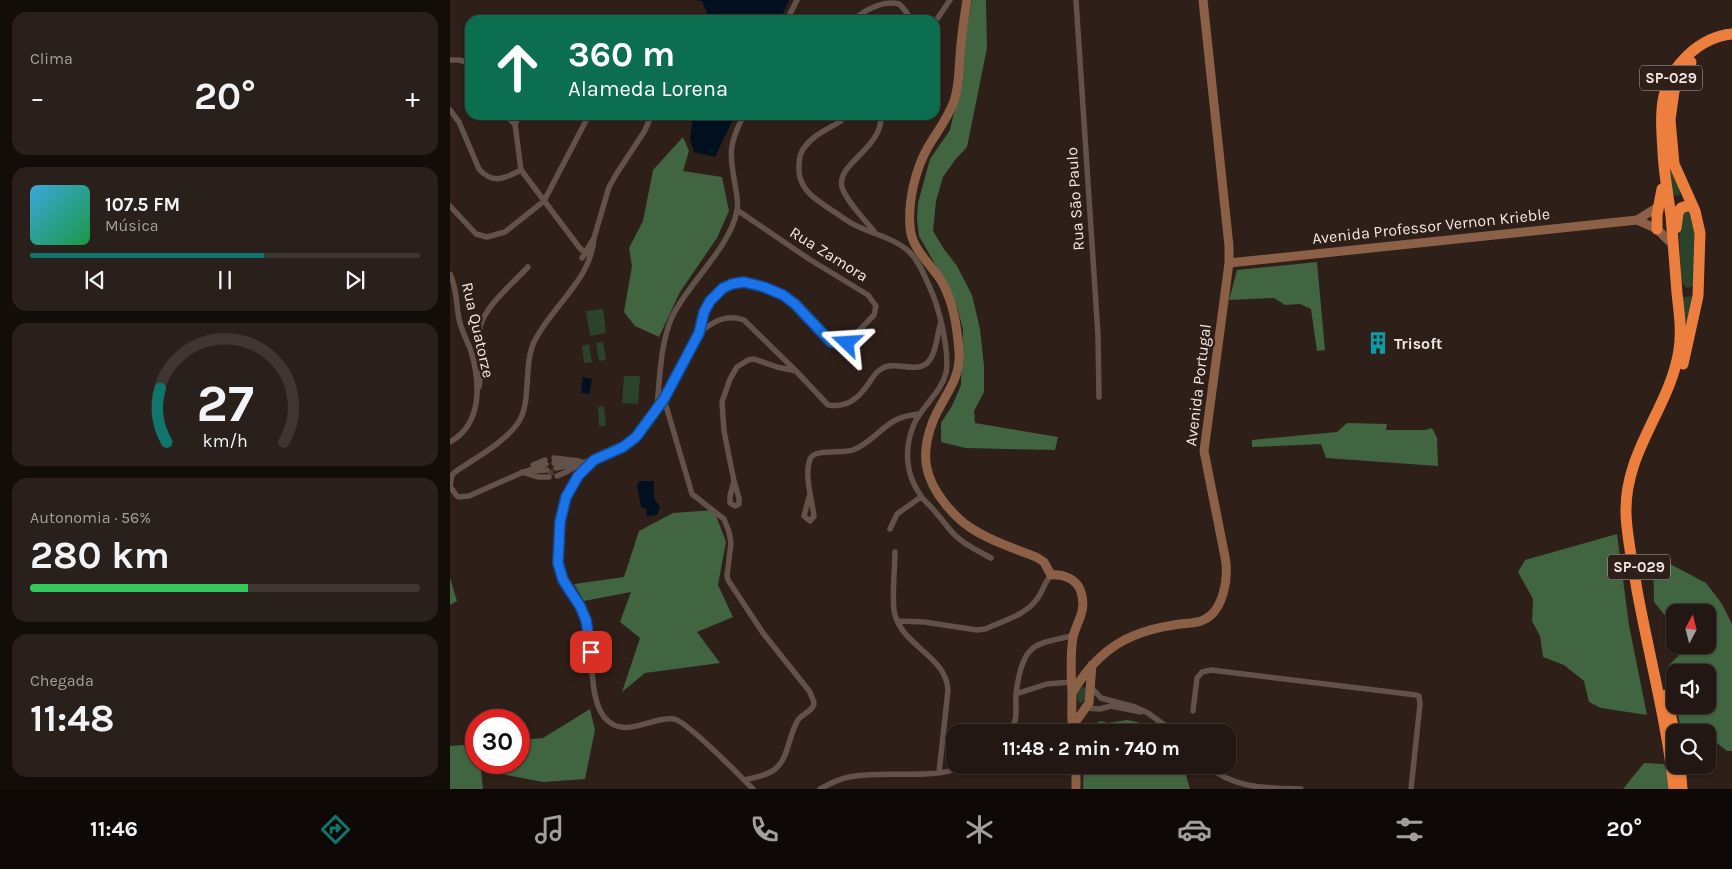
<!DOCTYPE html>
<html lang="pt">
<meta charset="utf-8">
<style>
body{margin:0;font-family:Karla,sans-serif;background:#2a201b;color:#f1f3f6;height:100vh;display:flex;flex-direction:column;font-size:19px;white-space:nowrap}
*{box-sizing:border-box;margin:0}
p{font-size:16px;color:#a29f9f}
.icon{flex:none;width:28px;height:28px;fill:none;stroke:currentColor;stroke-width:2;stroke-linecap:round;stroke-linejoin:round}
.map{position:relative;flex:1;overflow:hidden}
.sheet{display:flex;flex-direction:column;gap:12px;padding:12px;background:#130d0a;width:450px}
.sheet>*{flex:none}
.top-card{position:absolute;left:15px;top:15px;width:475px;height:105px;border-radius:15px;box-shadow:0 1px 4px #0004,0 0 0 1px #3f3632;background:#0b6e4f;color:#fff;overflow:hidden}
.needle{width:32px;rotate:7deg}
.controls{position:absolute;left:1216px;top:604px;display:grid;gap:10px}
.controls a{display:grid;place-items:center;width:50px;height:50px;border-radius:10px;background:#221712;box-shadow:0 1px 4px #0004,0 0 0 1px #3f3632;font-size:25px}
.speed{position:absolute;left:15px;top:709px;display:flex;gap:10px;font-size:25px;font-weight:700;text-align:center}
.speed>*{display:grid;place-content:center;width:65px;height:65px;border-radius:50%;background:#221712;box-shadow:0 1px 4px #0004,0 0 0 1px #3f3632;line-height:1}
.speed .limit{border:8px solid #d22;background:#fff;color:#111}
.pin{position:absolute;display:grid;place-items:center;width:42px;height:42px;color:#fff;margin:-21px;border-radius:10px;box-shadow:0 2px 8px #0006}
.me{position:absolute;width:55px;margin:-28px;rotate:290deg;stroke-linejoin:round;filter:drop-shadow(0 0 4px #0008)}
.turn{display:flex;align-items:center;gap:18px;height:105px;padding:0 20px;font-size:22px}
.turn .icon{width:65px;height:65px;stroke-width:2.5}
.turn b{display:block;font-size:35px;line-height:42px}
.big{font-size:38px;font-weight:700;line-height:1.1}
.sheet .widget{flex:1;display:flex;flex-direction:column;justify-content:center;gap:8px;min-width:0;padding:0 18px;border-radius:15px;background:#2a201b}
.sheet .dial{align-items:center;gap:0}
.dial svg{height:130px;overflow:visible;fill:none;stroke:#3f3632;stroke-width:7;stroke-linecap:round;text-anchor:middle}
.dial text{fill:#f1f3f6;stroke:none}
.song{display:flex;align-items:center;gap:15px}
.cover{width:60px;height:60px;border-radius:8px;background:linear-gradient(135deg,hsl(200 70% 55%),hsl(140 70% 35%))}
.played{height:5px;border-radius:2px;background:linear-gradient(90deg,#0f766e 60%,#3f3632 60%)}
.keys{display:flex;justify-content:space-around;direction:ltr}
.heat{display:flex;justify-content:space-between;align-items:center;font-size:28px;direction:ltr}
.charge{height:8px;border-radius:4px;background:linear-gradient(90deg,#34c759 56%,#3f3632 0)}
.trip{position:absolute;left:496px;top:724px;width:290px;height:50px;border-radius:15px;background:#221712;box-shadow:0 1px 4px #0004,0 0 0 1px #3f3632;font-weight:700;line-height:50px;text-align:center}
.tabs{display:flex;height:80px;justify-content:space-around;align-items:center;background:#0e0907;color:#a29f9f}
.tabs .icon{width:35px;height:35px}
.tabs .on{color:#0f766e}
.tabs b{font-size:22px;color:#f1f3f6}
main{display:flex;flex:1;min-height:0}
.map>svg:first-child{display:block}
.green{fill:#2b432b}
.forest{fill:#416441}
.water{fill:#00101f}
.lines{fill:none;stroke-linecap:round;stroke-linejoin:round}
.street-tunnel{stroke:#4b3d36;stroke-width:5.5;stroke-dasharray:5.5 3;stroke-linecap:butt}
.street{stroke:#63524a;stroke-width:5.5}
.secondary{stroke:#8c6046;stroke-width:9}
.highway{stroke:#ec7f3d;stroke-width:11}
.route-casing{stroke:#114b97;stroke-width:12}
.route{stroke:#1a73e8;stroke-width:9}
.labels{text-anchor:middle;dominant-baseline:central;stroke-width:5;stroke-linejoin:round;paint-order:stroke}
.shield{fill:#2e1f18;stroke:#b7aba5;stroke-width:1}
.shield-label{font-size:15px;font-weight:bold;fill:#f2e7e2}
.street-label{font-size:16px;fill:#f2e7e2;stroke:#2e1f18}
.poi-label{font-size:16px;font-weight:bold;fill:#f2e7e2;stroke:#2e1f18;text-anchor:start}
</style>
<main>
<section class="sheet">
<div class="widget"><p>Clima</p>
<div class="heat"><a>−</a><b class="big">20°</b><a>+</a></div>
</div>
<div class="widget">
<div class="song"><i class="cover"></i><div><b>107.5 FM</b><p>Música</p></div></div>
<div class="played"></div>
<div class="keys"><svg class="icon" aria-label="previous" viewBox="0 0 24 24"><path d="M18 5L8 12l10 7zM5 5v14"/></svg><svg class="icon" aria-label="pause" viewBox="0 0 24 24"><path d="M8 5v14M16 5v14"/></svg><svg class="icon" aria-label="next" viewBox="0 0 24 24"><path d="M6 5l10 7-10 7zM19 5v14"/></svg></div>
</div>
<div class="widget dial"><svg viewBox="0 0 100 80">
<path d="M14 69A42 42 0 1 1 86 69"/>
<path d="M14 69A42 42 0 0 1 10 36" stroke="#0f766e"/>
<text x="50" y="56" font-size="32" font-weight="700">27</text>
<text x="50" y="72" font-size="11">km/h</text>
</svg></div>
<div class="widget"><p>Autonomia · 56%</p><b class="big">280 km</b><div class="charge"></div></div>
<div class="widget"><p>Chegada</p><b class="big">11:48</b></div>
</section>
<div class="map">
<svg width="1282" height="789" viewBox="0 0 1282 789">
<rect width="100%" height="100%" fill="#2e1f18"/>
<path class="green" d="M1217 158 1231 191 1229 196 1225 195 1222 193Z
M1235 211 1242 214 1247 243 1244 285 1238 288 1234 286 1231 279 1229 230 1233 214Z
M1230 296 1235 297 1245 296 1237 341Z
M153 309 156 333 140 336 136 311Z
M153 342 156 360 149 361 146 343Z
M139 344 142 362 134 363 132 346Z
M174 376H190L188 404 172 403Z
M154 406 156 426H149L148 407Z
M631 686 637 689 636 698 631 703 628 701 627 692Z"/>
<path class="forest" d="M522 0H536L537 48 517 147 505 160 493 177 486 201 483 231 494 249 507 266 522 295 530 329 534 366V392L524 411 525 423 608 437 605 450 515 448 491 442V423L502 406 511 385 513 329 507 307 497 285 469 236 467 219 468 203 480 159 500 130 510 85 515 37Z
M233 137 239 151 233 171 272 177 279 211 267 238 230 292 209 337 185 326 174 312 182 266 179 248 193 221 203 170Z
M867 262 875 350 867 351 861 309 850 304 835 305 824 298 779 300 787 270Z
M897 423 937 424 936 430H975L982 428 987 438 988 466 876 458 871 444 802 447V440L887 432Z
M264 510 276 542 268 585 283 617 247 632 270 663 195 673 172 692 190 638 170 622 181 592 134 601 124 584 174 577 189 531 223 513Z
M1167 534 1179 625 1197 715 1151 708 1139 702 1134 681 1114 665 1093 657 1090 636 1082 621 1083 599 1068 572 1075 560Z
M1203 555 1256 583 1272 604 1282 624V751H1277L1258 736V732H1253L1243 724 1231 729 1226 705H1258V672H1225V698L1219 665 1233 651 1228 645H1258V612H1225V638L1217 618 1204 602Z
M0 578 7 601 0 605Z
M140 709 145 730 135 779 93 782 31 770 33 789H0V746L26 744V762H69V740L93 738Z
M677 720 687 722 706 732H634V729L651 721 658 723Z
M1194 763 1214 764 1222 784V789H1173Z
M634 765H733L740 789H633Z"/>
<path class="water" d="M245 0H339L330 20H260L252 1Z
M243 115H285L265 157 244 152 240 139Z
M133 377 142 379 139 394 131 393Z
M189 481H204V498L210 507 207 515 197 516 196 509 191 507 187 486Z"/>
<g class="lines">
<path class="street-tunnel" d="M98 473 106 472"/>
<path class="street" d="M626 0 648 335 649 397
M164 20H190
M337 20 347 0
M403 20C415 10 433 0 449 4 454 8 458 15 462 20
M485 22 500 0
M0 60H9L20 63
M0 110 9 122 29 169C43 185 55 178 71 170
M55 115 65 124
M386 115 391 121C378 129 363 135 354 148 350 153 349 159 349 166 347 190 368 201 386 213 393 218 401 224 409 227 424 234 443 238 456 249 468 258 474 275 480 288 489 307 500 352 496 373 491 393 472 406 464 424 454 448 455 474 471 496 475 502 482 507 486 513 493 520 498 529 506 536 516 546 529 551 541 558
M65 124 71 170 129 247 136 254
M65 124 70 115
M0 206 26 234 37 237 55 232 94 201 139 115
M424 231C415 220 396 201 392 187 386 163 433 149 431 115
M132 258 144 238 159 187 167 173 194 132 202 115
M0 274C7 288 6 304 9 319 11 329 16 339 20 348 30 380 34 423 0 442
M249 333C264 321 275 314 294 320L346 371
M29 387 32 366 30 327C35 306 63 283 78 267
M214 399 242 494 274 519 279 532 281 543 277 576 278 580 313 633 360 692C361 696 364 700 364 704 363 711 352 714 348 720 338 736 339 759 324 770 315 776 304 778 294 780
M207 407C210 377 210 345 222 317 238 283 281 247 287 210 289 202 286 192 285 184 279 153 279 143 294 115
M104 458 129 461
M144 460C136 468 127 476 121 486 108 506 102 555 112 577 121 598 136 612 139 635 143 659 139 706 158 721 178 738 202 716 224 719 237 721 291 777 303 789
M104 463 119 462
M96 464 71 473 19 496 9 497 6 495 0 486 2 475 5 472C25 458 53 444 68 423 82 403 73 366 84 342 102 305 141 281 144 238
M83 465 95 460
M106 468 144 460 173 447 186 437 214 399 249 333 254 312 260 301 273 288 282 284 294 282 324 291 345 305 381 341 392 345 397 343 424 315 426 306 418 295 359 259 287 210
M82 471 97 470
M72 472 88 477H99
M107 476 114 473 130 464
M284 481 280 496V503L285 506 289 504V498L284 481 274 431 272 402 280 379 287 367 298 360 304 359 327 367 346 371 378 405C397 408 408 399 419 383 422 378 426 372 431 369 445 360 462 373 476 364 486 356 487 336 490 325
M359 497 354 516 360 521 364 516C362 500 354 475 360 459 364 448 393 454 403 450 419 444 430 429 444 421 452 416 461 415 469 414
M440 529 447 514 471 497
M445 552C445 567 441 603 445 615 454 647 496 656 498 690L489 773
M448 621 474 622 527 630 535 629C551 622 576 615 587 599 593 591 594 583 601 575
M641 687 651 698 685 707 698 713 724 732
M566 694 597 684 621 682
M636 708 650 709 661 706 691 712
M743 711 747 678 752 672 761 670 966 695 969 696 970 704 961 789
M560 732C569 715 565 713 566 695 566 689 568 682 569 676 577 639 593 644 624 635
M757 765C783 789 817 788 851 789
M370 789C379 784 389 779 399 777 441 769 476 782 520 765"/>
<path class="secondary" d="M517 0C514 19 511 37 510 56 509 71 509 87 504 101 498 118 487 132 478 147 465 170 458 201 460 227 461 249 482 265 492 282 504 304 507 327 509 351 511 381 493 396 483 421 470 454 474 478 496 505 503 513 509 520 518 526 538 540 563 548 586 557L594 562 601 575C614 574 627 579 631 592 637 611 627 621 623 637 620 656 621 675 622 694 622 707 621 720 623 732
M1187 220 1207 229 1219 241
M779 263 1187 220 1208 207
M622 693C637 668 656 647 683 636 695 631 710 627 724 625 733 623 742 624 751 621 774 613 779 577 775 557L754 451 779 263V246L753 0
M622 727 639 703 642 665
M626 765V789"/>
<path class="highway" d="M1226 228 1228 213 1231 208 1240 205 1245 211
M1207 229V215L1212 189
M1233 364 1248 296 1250 233 1245 211 1224 164 1220 120 1224 91 1233 72 1241 62
M1216 695 1225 735
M1230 765 1232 789
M1224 789C1217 722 1199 656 1187 590 1183 565 1177 539 1176 514 1174 451 1220 408 1229 350 1232 330 1229 312 1227 293 1225 268 1223 242 1221 216 1218 195 1214 174 1213 152 1212 134 1210 113 1214 96 1221 65 1250 37 1282 34"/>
</g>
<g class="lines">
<defs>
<path id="route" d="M141 652 136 620 130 606 113 580 108 563 110 522 116 497 128 476 144 460 173 447 186 437 214 399 249 333 254 312 260 301 273 288 282 284 294 282 314 287 333 295 345 304 381 342 392 344 397 343"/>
</defs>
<use href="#route" class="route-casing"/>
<use href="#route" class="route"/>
</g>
<defs>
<symbol id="building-bare" viewBox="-9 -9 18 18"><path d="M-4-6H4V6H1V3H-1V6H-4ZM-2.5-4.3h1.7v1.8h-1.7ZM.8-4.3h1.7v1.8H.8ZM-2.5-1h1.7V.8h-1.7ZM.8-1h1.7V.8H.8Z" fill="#0f9aa8" stroke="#2e1f18" stroke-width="2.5" paint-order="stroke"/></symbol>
</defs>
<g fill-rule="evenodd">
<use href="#building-bare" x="912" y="327" width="32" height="32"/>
</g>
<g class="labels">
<g class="shield">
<rect x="1190" y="65.5" width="62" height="25" rx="4"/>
<rect x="1158" y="554.5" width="62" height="25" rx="4"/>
</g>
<g class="shield-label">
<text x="1221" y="78">SP-029</text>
<text x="1189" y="567">SP-029</text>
</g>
<g class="street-label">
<text transform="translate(625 199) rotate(-94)">Rua São Paulo</text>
<text transform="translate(981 226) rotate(-6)">Avenida Professor Vernon Krieble</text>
<text transform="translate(379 254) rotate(32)">Rua Zamora</text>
<text transform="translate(28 330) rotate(77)">Rua Quatorze</text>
<text transform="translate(748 385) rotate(-83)">Avenida Portugal</text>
</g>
<g class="poi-label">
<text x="944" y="343">Trisoft</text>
</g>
</g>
</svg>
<div class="controls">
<a><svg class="needle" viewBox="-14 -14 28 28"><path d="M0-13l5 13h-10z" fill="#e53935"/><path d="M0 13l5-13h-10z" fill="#a29f9f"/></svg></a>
<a><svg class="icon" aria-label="sound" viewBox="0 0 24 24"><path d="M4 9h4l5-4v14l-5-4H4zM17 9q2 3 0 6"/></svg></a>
<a><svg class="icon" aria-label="search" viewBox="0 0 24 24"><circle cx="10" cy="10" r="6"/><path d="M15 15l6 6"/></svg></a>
</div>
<div class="speed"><div class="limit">30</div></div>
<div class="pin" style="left:141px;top:652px;background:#d93025"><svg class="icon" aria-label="arrive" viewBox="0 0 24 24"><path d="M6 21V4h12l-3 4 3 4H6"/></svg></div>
<svg class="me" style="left:397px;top:343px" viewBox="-20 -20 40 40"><path d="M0-17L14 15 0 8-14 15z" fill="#1a73e8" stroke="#fff" stroke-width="4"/></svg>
<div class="trip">11:48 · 2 min · 740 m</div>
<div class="top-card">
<div class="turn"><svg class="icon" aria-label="ahead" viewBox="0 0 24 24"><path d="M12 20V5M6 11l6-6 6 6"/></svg><div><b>360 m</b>Alameda Lorena</div></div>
</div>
</div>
</main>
<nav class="tabs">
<b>11:46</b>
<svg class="icon on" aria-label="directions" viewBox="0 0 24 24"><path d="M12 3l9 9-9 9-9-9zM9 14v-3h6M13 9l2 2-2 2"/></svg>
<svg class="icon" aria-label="music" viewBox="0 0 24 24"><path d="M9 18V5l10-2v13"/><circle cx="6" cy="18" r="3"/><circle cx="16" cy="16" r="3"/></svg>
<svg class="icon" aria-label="phone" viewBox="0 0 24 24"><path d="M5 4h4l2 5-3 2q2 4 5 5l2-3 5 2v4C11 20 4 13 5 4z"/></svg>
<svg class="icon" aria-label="climate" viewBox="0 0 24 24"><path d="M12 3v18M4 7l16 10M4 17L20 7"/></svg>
<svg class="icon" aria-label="car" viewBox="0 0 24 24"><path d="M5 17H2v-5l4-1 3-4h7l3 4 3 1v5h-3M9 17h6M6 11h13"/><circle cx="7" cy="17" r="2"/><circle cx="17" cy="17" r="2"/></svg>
<svg class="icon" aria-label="filters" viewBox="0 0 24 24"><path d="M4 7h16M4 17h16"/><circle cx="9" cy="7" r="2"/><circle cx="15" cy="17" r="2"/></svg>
<b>20°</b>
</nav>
